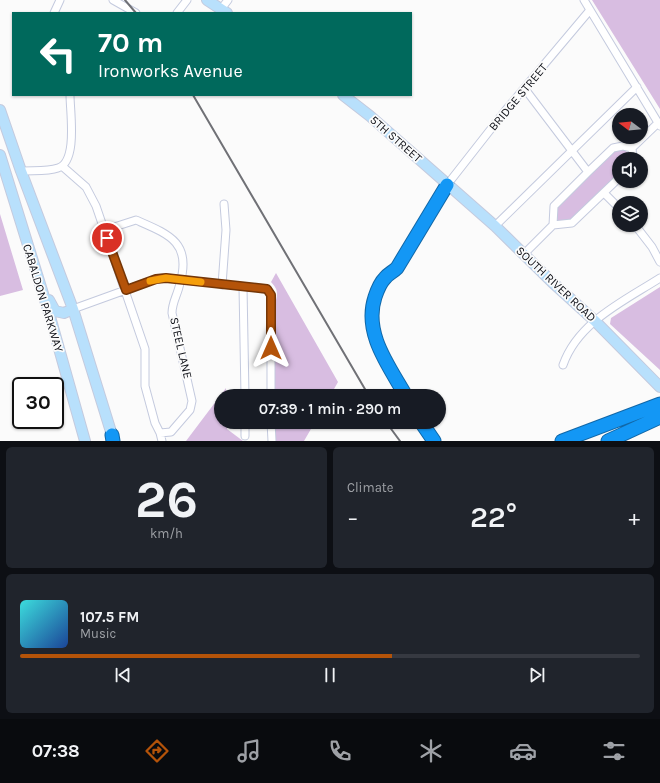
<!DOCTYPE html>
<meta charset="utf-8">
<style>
body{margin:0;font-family:Karla,sans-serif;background:#20242c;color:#f1f3f6;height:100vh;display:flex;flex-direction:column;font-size:15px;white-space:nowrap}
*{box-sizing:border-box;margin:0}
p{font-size:13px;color:#9ea1a6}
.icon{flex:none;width:22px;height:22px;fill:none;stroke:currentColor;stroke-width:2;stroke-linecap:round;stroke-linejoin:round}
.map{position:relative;height:441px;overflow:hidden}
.details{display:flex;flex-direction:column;gap:6px;padding:6px;background:#0d0f14;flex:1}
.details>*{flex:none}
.guide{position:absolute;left:12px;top:12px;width:400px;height:84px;border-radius:0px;box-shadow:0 1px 3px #0004;background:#00695c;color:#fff;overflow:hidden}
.needle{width:26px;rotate:286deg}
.fabs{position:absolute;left:612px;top:108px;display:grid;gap:8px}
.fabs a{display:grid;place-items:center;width:36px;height:36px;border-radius:50%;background:#171b24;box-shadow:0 1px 3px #0004;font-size:20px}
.speed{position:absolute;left:12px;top:377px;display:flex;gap:8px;font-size:20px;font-weight:700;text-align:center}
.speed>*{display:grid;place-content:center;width:52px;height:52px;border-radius:50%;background:#171b24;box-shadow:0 1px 3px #0004;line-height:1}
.speed .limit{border:2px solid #111;border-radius:6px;background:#fff;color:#111}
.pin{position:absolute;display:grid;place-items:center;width:34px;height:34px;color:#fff;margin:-17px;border:2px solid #fff;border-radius:50%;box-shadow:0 1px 4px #0007}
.me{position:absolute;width:44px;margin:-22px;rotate:0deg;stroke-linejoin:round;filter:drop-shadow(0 0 3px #0008)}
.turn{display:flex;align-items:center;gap:14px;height:84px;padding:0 20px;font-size:18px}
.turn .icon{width:52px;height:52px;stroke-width:2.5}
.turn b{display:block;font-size:28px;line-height:34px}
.big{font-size:30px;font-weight:600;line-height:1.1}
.details .widget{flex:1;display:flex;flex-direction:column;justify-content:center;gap:6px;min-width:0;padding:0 14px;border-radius:6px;background:#20242c}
.details .dial{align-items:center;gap:0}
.dial b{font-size:52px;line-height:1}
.song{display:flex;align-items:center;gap:12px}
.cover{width:48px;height:48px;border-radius:6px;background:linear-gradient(135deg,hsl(180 70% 55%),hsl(220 70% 35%))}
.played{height:4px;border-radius:2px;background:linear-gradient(90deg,#b45309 60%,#363941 60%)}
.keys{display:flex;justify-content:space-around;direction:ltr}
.heat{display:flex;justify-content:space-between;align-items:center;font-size:22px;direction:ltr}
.details .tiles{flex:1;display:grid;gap:6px;grid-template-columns:1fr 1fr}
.widget:last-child{grid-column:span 2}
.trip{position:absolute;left:214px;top:389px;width:232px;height:40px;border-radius:20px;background:#171b24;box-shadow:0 1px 3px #0004;font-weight:600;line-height:40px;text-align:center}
.tab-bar{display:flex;height:64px;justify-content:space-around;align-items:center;background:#090b0e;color:#9ea1a6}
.tab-bar .icon{width:28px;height:28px}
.tab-bar .selected{color:#b45309}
.tab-bar b{font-size:18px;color:#f1f3f6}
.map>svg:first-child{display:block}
.green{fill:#d8bde1}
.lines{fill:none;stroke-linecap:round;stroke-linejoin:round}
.minor-casing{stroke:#c4cade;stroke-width:9}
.secondary-casing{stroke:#c4cade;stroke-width:12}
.motorway-casing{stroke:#1167a7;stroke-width:15}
.minor{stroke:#fff;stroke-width:7}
.secondary{stroke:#b8e0fc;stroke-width:10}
.motorway{stroke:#1397f5;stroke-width:13}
.rail{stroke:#707176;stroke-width:2}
.route-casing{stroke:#753606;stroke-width:10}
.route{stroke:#b45309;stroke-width:7}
.slow{stroke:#f59e0b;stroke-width:7}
.labels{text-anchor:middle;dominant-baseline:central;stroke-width:3.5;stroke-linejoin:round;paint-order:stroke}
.street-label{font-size:12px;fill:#0d0f16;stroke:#fbfbfb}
</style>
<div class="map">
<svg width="660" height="441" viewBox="0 0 660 441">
<rect width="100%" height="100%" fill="#fbfbfb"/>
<path class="green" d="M592 0H660V109Z
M623 149 629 154 630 159H619V176L572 222H560L557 220 555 208 615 150Z
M0 214 23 290 0 296Z
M276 273 338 382 330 396H275L274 307C277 296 280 291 271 282Z
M660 287V370L610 324 611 318Z
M226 388V396H221V422H227V429L243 441H186Z
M275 422H315L304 441H275Z"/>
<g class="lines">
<defs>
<path id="minor" d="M113 0 136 13
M584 0 660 126
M221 9 228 0
M54 13 60 0
M177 13 187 0
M525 89 588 172
M632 148 658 123
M632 148 633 159
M62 166 86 187 96 206 145 349V386L155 423 160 433 171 432 190 410 192 401 172 313C172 302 178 294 180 283 192 242 168 234 136 220L105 230
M21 171C32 170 47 172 58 168 78 162 70 112 70 95
M447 185 505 111 590 10
M604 193 619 208
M553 225 554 206 588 172 613 148 623 146 632 148
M553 225 572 223 619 178
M635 225 652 247 660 262
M495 226 637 87
M524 254 553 225
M222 285 226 230 224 204
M243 287 245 396
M73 309 156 279 166 278 267 289 271 295V396
M563 365C578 322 624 301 660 278
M245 422V436
M271 422 272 441
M160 433 162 441"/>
<path id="secondary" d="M207 0 227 13
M343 95 370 116 495 226 552 282 595 321 660 387
M0 110 21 171 73 309 112 435
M0 155 49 313 85 441
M49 300 55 311 64 313 73 309"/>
<path id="motorway" d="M406 396C389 366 363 333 375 297 377 291 380 283 385 278 388 274 393 272 397 268L447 185
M421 422 434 441
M112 435 113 441
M562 441 660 404
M608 441 660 417"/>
</defs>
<use href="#minor" class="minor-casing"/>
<use href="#secondary" class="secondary-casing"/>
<use href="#motorway" class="motorway-casing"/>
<use href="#minor" class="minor"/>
<use href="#secondary" class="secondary"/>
<use href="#motorway" class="motorway"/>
<path class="rail" d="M125 0 136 13
M193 95 369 396
M386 422 400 441"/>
</g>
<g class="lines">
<defs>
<path id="route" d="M107 238 126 290 156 279 166 278 267 289 271 295V348"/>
</defs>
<use href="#route" class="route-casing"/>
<use href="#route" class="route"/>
<path class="slow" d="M150 281 166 278 201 282"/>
</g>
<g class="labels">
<g class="street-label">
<text transform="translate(518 97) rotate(-50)">BRIDGE STREET</text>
<text transform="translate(396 139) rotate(41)">5TH STREET</text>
<text transform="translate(556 284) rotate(43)">SOUTH RIVER ROAD</text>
<text transform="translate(43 298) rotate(73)">CABALDON PARKWAY</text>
<text transform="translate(181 348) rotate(77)">STEEL LANE</text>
</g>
</g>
</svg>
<div class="fabs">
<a><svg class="needle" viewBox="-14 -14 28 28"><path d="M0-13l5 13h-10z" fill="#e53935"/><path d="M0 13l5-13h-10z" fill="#9ea1a6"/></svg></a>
<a><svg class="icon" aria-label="sound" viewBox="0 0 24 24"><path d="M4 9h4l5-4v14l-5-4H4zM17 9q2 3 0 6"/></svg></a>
<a><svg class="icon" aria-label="layers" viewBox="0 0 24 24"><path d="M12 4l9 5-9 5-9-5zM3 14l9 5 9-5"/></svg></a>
</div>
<div class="speed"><div class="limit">30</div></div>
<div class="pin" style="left:107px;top:238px;background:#d93025"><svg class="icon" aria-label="arrive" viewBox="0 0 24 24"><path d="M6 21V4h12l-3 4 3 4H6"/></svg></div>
<svg class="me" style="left:271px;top:348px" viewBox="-20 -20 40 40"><path d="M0-17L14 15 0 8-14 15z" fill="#b45309" stroke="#fff" stroke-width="4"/></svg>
<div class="trip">07:39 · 1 min · 290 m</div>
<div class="guide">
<div class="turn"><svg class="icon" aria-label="left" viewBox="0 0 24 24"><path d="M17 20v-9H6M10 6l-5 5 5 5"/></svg><div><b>70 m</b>Ironworks Avenue</div></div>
</div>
</div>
<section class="details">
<div class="tiles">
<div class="widget dial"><b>26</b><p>km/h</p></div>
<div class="widget"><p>Climate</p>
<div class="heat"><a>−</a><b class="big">22°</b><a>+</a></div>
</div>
<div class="widget">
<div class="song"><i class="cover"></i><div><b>107.5 FM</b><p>Music</p></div></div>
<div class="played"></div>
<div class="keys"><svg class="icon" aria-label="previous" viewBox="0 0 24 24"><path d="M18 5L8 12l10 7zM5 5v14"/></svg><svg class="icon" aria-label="pause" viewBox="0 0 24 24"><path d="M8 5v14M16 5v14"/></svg><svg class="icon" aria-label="next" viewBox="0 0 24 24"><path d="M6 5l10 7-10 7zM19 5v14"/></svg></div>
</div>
</div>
</section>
<nav class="tab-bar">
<b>07:38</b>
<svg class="icon selected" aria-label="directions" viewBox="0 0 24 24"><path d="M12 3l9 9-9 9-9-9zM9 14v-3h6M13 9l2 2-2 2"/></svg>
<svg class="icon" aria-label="music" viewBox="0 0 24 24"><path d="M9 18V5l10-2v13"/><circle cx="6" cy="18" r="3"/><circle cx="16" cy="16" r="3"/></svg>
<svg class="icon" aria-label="phone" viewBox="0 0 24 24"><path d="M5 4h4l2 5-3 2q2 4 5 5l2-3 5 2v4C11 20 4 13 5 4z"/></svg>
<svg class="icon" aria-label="climate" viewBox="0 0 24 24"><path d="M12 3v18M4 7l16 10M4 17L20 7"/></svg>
<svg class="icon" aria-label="car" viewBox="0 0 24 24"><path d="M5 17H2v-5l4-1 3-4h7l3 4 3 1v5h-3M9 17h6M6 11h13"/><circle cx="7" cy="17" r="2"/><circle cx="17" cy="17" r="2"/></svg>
<svg class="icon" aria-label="filters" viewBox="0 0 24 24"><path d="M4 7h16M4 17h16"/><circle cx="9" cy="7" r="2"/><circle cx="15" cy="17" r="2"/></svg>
</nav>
